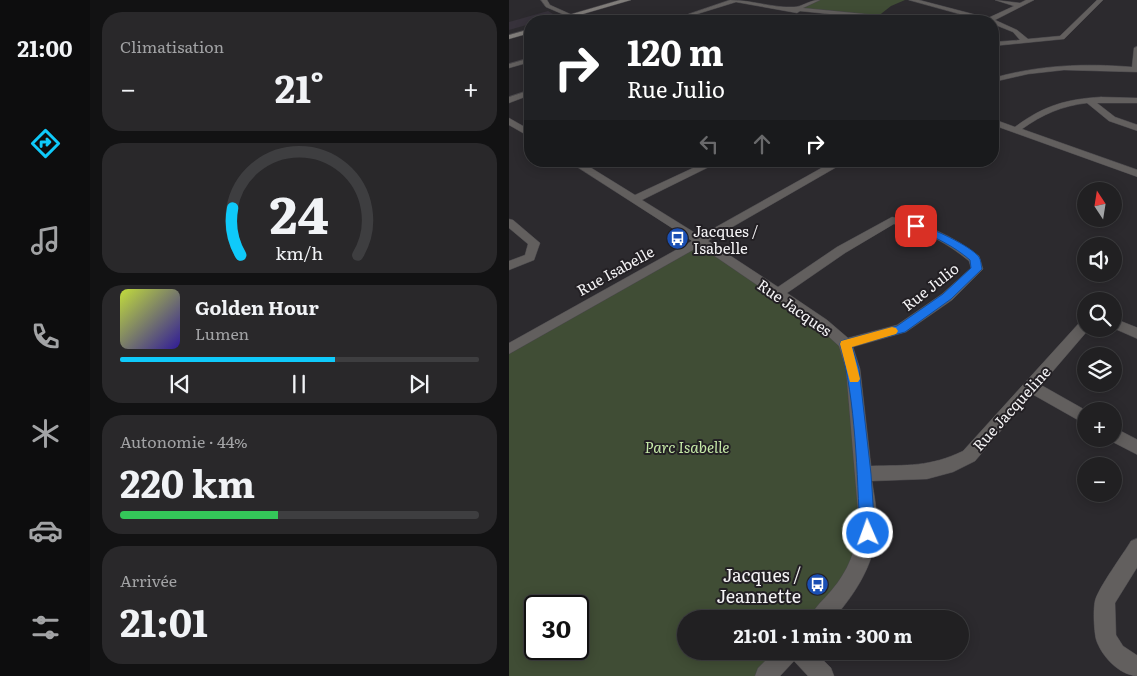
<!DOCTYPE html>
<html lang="fr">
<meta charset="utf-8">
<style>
body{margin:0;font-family:Literata,serif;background:#29282a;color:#f1f3f6;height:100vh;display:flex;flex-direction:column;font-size:19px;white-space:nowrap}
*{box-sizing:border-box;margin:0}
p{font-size:16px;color:#a2a3a5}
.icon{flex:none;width:28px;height:28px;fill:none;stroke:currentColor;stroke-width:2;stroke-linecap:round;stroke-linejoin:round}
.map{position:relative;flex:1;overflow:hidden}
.panel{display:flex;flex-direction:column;gap:12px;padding:12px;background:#121213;width:419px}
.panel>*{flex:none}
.banner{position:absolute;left:15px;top:15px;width:475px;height:152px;border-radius:20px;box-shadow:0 2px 12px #0003,0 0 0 1px #3e3e40;background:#202124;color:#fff;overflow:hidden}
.needle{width:32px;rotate:348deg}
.tools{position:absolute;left:568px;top:182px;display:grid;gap:10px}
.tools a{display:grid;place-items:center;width:45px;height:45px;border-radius:50%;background:#212022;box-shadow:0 2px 12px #0003,0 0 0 1px #3e3e40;font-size:25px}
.speed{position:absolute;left:15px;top:595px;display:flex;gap:10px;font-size:25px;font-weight:700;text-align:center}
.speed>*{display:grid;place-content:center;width:65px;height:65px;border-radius:50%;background:#212022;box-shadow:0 2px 12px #0003,0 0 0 1px #3e3e40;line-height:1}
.speed .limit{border:2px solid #111;border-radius:8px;background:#fff;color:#111}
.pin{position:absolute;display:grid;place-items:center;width:42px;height:42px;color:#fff;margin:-21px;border-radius:10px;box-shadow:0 2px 8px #0006}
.me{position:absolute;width:55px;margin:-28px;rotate:358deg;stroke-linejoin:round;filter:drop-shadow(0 0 4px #0008)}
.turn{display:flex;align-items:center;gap:18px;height:105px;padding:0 20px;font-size:22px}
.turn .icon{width:65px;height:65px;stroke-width:2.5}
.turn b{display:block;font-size:35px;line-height:42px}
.lanes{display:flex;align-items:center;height:48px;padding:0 20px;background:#0003;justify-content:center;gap:25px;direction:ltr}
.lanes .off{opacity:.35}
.big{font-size:38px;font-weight:700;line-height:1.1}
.panel .widget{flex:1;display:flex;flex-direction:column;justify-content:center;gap:8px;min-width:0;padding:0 18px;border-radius:20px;background:#29282a}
.panel .dial{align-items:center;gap:0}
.dial svg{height:130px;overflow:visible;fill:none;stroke:#3e3e40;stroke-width:7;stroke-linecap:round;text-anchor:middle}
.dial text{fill:#f1f3f6;stroke:none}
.song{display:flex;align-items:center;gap:15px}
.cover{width:60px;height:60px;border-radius:8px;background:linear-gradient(135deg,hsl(70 70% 55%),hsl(250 70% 35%))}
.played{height:5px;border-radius:2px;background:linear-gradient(90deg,#0fcafa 60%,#3e3e40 60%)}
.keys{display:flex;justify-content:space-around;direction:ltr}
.heat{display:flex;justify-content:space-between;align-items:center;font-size:28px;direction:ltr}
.charge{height:8px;border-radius:4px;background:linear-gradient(90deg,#34c759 44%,#3e3e40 0)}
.trip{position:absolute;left:168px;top:610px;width:292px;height:50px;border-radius:25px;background:#212022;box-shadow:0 2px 12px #0003,0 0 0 1px #3e3e40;font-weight:700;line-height:50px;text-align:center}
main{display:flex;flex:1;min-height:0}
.tab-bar{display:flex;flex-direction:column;width:90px;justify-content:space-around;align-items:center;background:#0d0d0e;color:#a2a3a5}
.tab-bar .icon{width:35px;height:35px}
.tab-bar .selected{color:#0fcafa}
.tab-bar b{font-size:22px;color:#f1f3f6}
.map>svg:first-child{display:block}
.built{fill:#37323b}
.green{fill:#404d35;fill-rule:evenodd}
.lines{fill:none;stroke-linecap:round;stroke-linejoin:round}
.street-casing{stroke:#48464a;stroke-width:1}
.secondary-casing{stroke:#48464a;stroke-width:1}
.street{fill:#625f5e;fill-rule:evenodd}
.secondary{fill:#807d7a;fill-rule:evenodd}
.route{fill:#1a73e8;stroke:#114b97}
.slow{fill:#f59e0b}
.labels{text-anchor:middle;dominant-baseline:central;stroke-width:4;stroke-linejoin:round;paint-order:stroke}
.poi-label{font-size:15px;fill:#f4f3f5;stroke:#232024;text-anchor:start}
.street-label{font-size:15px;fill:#f4f3f5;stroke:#232024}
.park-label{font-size:15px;font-style:italic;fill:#c6e9a8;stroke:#232024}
.near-poi-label{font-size:18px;fill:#f4f3f5;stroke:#232024;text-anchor:end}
</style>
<main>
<nav class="tab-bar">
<b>21:00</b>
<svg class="icon selected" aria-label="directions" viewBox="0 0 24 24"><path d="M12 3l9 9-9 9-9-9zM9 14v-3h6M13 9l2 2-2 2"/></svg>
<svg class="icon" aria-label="music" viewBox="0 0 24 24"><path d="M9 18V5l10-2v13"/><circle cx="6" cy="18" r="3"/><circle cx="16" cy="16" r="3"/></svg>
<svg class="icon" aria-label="phone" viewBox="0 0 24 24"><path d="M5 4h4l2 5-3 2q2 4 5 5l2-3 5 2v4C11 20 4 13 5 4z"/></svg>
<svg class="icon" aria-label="climate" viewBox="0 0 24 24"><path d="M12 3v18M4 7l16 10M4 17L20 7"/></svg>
<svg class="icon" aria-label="car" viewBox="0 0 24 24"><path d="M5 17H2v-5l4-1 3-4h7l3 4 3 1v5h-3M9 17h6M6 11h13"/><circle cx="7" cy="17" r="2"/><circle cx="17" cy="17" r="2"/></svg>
<svg class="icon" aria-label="filters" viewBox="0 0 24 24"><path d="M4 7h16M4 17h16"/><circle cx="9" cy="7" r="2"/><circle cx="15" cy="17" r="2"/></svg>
</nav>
<section class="panel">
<div class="widget"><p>Climatisation</p>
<div class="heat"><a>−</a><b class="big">21°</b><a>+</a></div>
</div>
<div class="widget dial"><svg viewBox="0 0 100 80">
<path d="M14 69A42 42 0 1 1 86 69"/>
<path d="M14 69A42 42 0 0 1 9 40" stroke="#0fcafa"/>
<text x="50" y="56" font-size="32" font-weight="700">24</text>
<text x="50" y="72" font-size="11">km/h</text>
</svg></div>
<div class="widget">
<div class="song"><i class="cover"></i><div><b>Golden Hour</b><p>Lumen</p></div></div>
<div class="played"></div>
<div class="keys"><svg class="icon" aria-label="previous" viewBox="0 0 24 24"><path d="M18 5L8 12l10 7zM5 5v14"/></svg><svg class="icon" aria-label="pause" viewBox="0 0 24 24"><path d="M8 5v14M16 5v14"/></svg><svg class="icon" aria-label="next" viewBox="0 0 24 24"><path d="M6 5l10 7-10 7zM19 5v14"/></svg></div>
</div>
<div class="widget"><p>Autonomie · 44%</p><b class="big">220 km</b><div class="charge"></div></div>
<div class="widget"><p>Arrivée</p><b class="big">21:01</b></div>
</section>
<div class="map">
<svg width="629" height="676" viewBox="0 0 629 676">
<rect width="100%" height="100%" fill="#2c2a2e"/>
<path class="built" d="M39 11 49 17 32 21H21V24L0 30V22Z"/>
<path class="green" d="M308 0H396L382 6 368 17 288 11 299 3Z
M191 241 336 344 344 369 352 564 310 619H176V651H281L260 676H0V349ZM26 606H69V649H26Z"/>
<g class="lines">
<defs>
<path id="street" d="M32 0H38L41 5 70 18 65 19 37 7Z
M221 0C242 0 264 8 285 7 293 7 300 0 311 0L294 8 366 15 389 21 291 11 288 13 227 2 185 15 180 14Z
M400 0H410L479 18 505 6 486 0 511 3 517 0H525L486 20 508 30 519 39 551 36 588 0H594L555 39 484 46V42L511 40 504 32 484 24V21H476Z
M629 46V72L555 70 519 74 484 82V78C530 65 575 63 623 67L625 48Z
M21 58V62L0 68V64Z
M21 90V95L0 103V97Z
M592 97 629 98V103H588L606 117 629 125V131L600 121 578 103C553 106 534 114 513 129L629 170V177L484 125V119L506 127C534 106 557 99 592 97Z
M0 118 21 130V137L0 125Z
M59 161H71L126 195 199 161H212L133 200 191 236 325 161H338L199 241 269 287 328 247 383 217C416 223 444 236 470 256L474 269 443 300 397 332 344 347 351 369 362 466C398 465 421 467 454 451L571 322 576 320V329H580L532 385 578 411 576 424 523 394 466 461 444 472 418 479 363 481C365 495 368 509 368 523 368 560 348 592 324 619H300C305 608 314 600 322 591 340 570 347 550 350 523L337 369 330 346 308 326 191 246 0 354V343L183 241ZM385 224C413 229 438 243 460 261L462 268 433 294 388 325 339 338 318 320 278 293 336 253Z
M0 219 4 220 31 243 25 260 0 270V261L16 255 19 244 0 228Z
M604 318 629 328V339L604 328Z
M604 427 629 440V455L598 439H604Z
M629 538V566L606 603 607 635 614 646 629 656V676C611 676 592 656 587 639 585 630 584 610 586 601 589 588 615 553 622 541Z
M266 651H305L322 668 325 676H299L285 661 271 676H246L249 668Z"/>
<path id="secondary" d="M111 0H122L50 21H39Z
M21 29V33L0 39V35Z"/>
</defs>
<use href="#street" class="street-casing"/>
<use href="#secondary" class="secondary-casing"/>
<use href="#street" class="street"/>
<use href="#secondary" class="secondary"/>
</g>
<path class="route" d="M407 224C421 227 462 246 470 257 472 260 472 265 473 269L442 299 396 332 343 346 350 369 362 474 366 533 364 538 359 541 354 538 351 533C348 474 347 401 331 344L332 341 388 326 434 294 462 268 461 260C445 246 424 236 404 228L402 226Z"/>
<path class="slow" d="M383 327 387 328 389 331 387 334 343 347 351 379 349 382H341L331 344 332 341Z"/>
<defs>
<symbol id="bus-disc" viewBox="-11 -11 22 22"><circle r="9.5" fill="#1a4fb4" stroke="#232024"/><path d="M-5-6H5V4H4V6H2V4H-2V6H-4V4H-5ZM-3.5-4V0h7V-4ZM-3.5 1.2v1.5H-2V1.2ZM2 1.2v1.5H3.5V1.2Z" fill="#fff"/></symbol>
</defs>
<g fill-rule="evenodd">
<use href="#bus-disc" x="156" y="226" width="25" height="25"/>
<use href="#bus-disc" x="296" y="572" width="25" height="25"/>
</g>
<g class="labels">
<g class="poi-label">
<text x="184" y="230">Jacques /<tspan x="184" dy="17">Isabelle</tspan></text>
</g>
<g class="street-label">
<text transform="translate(106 270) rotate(-29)">Rue Isabelle</text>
<text transform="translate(421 286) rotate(-38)">Rue Julio</text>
<text transform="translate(286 307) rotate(35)">Rue Jacques</text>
<text transform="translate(502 408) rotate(-48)">Rue Jacqueline</text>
</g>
<g class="park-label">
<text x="178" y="446">Parc Isabelle</text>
</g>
<g class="near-poi-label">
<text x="292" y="574">Jacques /<tspan x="292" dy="21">Jeannette</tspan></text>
</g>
</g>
</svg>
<div class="tools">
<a><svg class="needle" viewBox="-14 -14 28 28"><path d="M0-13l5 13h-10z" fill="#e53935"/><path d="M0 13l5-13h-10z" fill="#a2a3a5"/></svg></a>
<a><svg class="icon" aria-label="sound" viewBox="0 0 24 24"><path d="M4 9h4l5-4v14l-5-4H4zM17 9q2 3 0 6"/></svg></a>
<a><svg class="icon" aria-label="search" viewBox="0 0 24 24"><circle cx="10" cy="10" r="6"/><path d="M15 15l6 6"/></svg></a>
<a><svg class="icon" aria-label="layers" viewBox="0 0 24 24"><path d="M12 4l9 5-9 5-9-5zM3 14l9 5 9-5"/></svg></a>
<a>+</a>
<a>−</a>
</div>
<div class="speed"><div class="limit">30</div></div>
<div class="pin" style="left:407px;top:226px;background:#d93025"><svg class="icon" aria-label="arrive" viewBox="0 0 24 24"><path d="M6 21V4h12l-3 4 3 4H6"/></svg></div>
<svg class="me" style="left:359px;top:533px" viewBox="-20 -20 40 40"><circle r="17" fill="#1a73e8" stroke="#fff" stroke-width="3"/><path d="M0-11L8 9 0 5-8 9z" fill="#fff"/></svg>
<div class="trip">21:01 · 1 min · 300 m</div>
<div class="banner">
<div class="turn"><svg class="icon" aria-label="right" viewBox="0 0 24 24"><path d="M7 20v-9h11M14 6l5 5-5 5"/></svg><div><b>120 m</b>Rue Julio</div></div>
<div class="lanes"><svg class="icon off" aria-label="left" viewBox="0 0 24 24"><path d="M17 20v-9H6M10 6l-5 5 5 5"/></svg><svg class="icon off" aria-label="ahead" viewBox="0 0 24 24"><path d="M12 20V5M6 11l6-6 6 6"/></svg><svg class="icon" aria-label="right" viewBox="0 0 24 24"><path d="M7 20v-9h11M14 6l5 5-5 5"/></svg></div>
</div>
</div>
</main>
